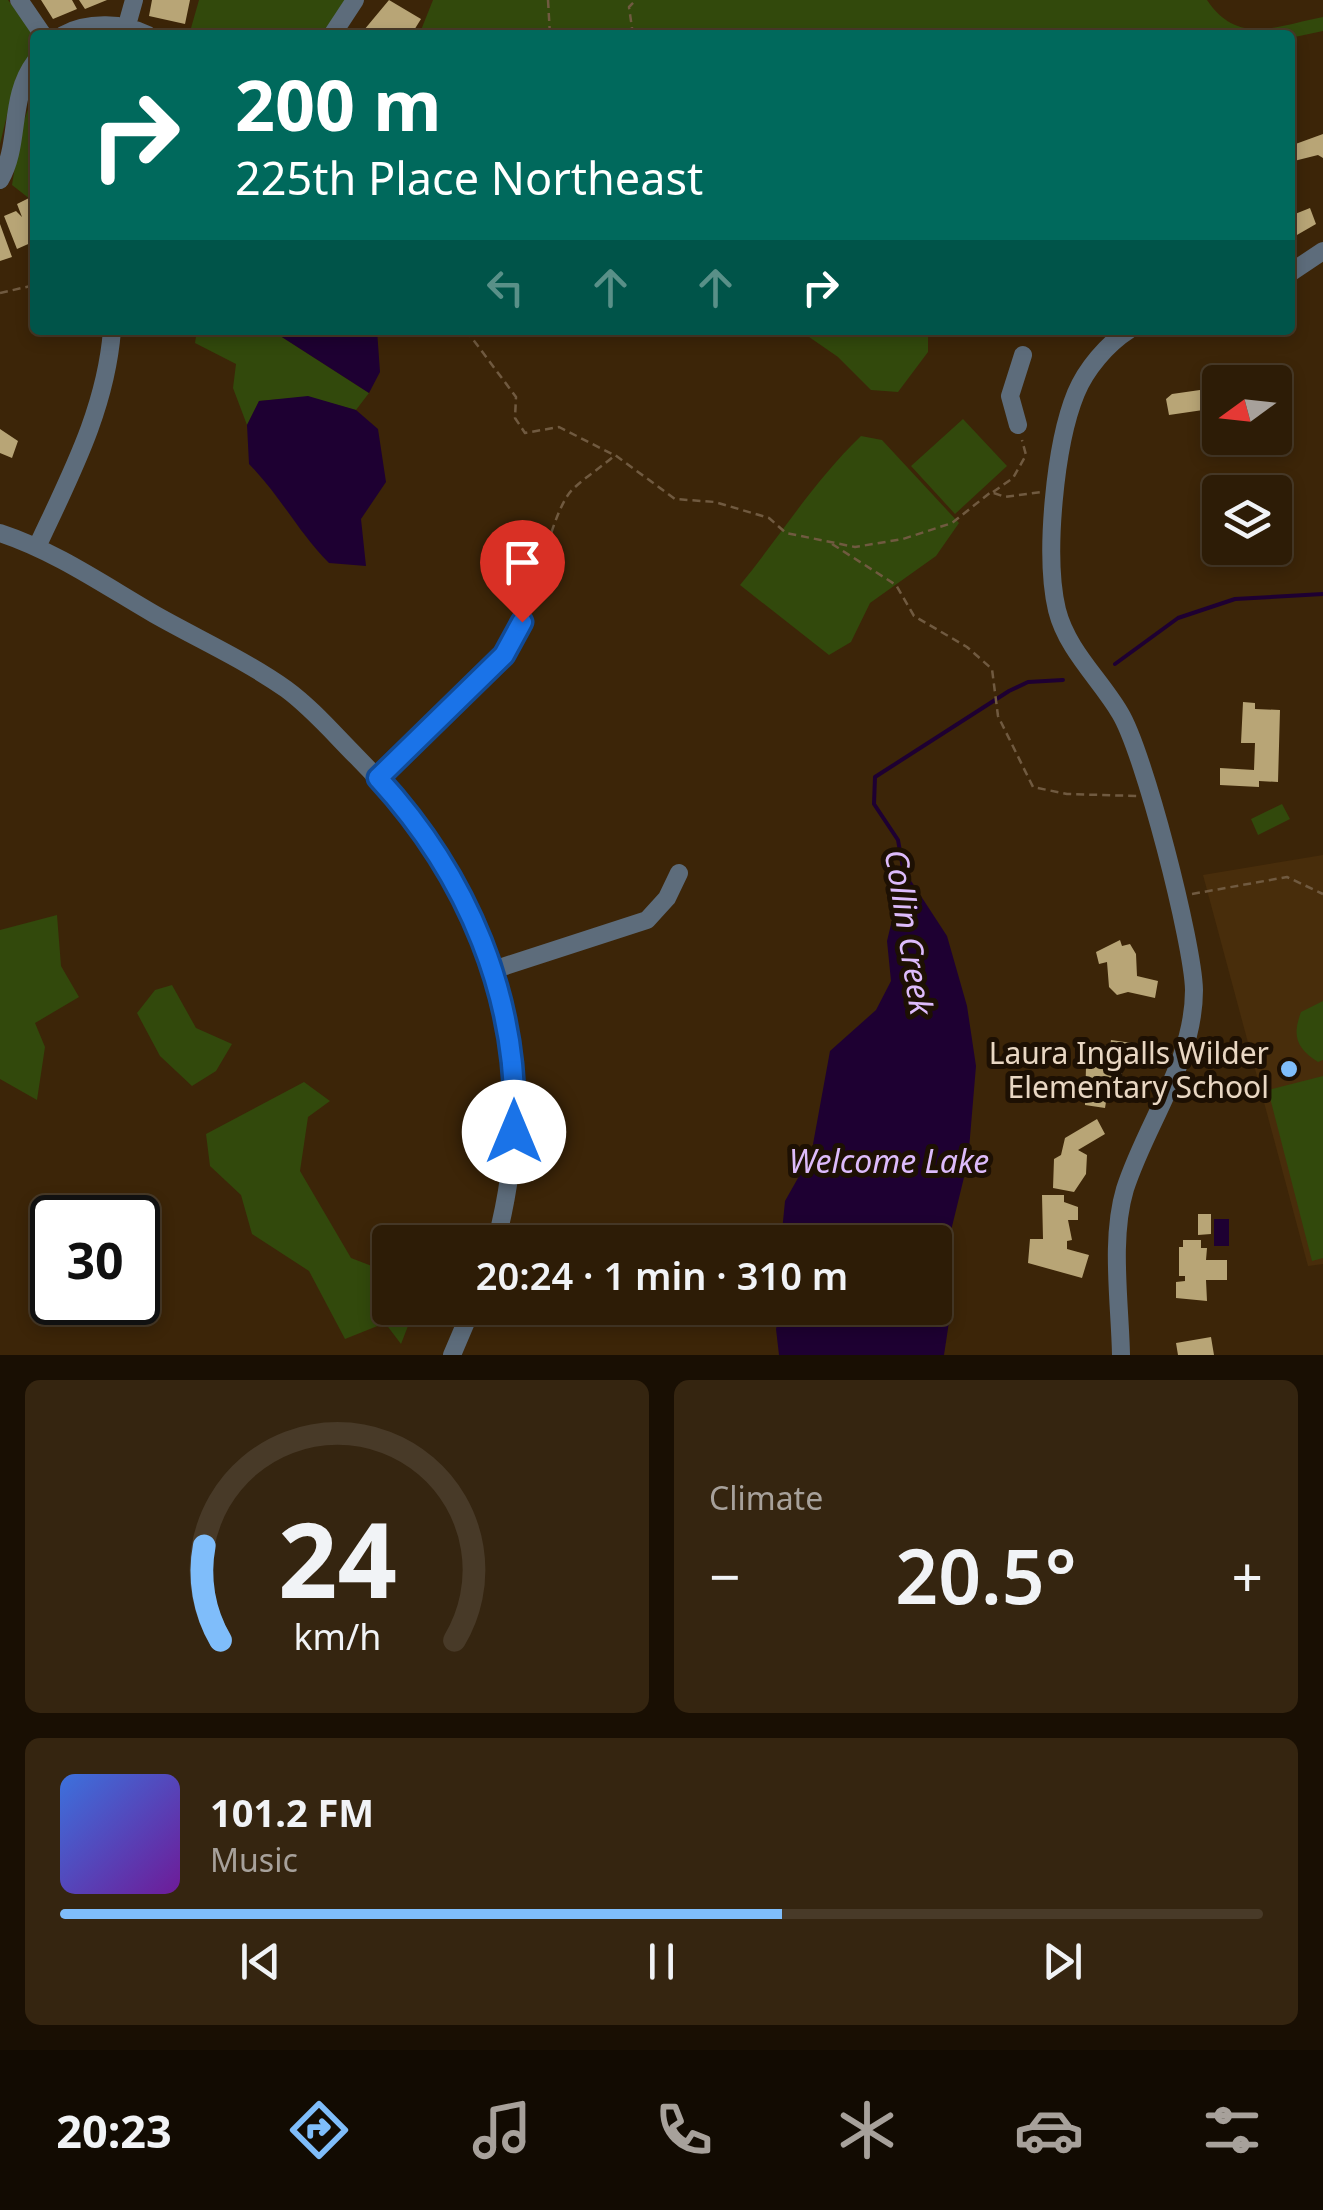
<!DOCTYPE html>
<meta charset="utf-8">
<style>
body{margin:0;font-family:"Noto Sans",sans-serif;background:#352510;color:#f1f3f6;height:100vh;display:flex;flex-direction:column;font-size:38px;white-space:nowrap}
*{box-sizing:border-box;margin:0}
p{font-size:32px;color:#a7a19b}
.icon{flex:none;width:55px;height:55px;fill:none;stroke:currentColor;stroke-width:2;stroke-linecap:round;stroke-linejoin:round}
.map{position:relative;height:1355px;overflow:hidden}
.sheet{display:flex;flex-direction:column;gap:25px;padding:25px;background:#190f03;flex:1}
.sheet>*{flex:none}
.hud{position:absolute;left:30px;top:30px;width:1265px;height:305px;border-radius:10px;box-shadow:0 5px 15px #0003,0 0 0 2px #483a28;background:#00695c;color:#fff;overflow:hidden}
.needle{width:65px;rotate:255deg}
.controls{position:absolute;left:1202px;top:365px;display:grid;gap:20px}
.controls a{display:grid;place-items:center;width:90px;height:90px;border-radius:10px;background:#2d1c06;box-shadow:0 5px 15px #0003,0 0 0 2px #483a28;font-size:50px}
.speed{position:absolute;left:30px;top:1195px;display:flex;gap:20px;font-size:50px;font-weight:700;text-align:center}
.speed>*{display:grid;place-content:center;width:130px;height:130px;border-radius:50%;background:#2d1c06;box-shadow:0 5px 15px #0003,0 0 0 2px #483a28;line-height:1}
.speed .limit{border:5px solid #111;border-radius:15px;background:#fff;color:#111}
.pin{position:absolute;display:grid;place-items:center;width:85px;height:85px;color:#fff;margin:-102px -42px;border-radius:50% 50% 50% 0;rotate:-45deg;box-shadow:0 0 10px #0007}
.pin .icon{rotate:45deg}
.me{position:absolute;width:110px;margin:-55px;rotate:0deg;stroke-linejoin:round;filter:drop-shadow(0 0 8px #0008)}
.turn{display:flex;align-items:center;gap:35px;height:210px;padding:0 40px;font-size:45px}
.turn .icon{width:130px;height:130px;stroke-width:2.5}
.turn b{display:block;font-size:70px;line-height:85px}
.lanes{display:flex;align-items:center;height:95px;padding:0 40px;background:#0003;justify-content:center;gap:50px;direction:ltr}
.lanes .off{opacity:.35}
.big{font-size:75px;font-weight:600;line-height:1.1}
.sheet .card{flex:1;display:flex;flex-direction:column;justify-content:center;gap:15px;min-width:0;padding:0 35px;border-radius:15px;background:#352510}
.sheet .dial{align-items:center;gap:0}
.dial svg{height:260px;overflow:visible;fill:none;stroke:#483a28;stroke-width:7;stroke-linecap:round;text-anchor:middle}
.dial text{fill:#f1f3f6;stroke:none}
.song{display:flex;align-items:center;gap:30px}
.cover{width:120px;height:120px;border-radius:15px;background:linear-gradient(135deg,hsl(220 70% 55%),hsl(280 70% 35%))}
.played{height:10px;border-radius:5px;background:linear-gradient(90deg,#7fbdfa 60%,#483a28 60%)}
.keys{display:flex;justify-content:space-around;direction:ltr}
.heat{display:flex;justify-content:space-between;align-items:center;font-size:55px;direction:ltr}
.sheet .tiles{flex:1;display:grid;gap:25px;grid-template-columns:1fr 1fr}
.card:last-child{grid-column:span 2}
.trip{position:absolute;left:372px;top:1225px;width:580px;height:100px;border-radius:10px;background:#2d1c06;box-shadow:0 5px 15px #0003,0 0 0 2px #483a28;font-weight:600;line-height:100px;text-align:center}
.tabs{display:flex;height:160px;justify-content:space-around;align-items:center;background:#120b02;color:#a7a19b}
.tabs .icon{width:70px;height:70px}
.tabs .selected{color:#7fbdfa}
.tabs b{font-size:45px;color:#f1f3f6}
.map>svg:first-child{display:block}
.built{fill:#482d0b}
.green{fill:#32490c}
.water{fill:#1e0032}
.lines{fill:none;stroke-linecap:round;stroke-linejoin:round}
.stream{stroke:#1e0032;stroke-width:4}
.building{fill:#b8a576}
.path{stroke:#705a40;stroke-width:2.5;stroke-dasharray:8 5;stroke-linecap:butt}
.minor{stroke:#5d6c7b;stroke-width:18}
.route-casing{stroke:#114b97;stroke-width:25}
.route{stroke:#1a73e8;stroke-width:18}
.poi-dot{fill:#7fbdfa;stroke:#1d1003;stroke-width:4}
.labels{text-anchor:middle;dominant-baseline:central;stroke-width:10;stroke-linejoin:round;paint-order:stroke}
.poi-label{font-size:30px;fill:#e9d7c3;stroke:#1d1003;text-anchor:end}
.water-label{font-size:32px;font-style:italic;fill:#ddbbfb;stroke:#1d1003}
</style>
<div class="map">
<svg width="1323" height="1355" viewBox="0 0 1323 1355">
<rect width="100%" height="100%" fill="#3c2508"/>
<path class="built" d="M1323 855V1264L1308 1266 1203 875Z"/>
<path class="green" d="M0 0H8L35 36V48L16 78 0 144Z
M199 0H349L320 35H189Z
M433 0H1207C1238 46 1276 26 1323 17V31L1290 38 419 35Z
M35 88V203L12 185 21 130Z
M197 330H271L369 393 356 410 308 397 259 401 247 425 233 388 236 364 195 343Z
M799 330H928V352L898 392 871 390 838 357Z
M963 419 1007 466 955 514 911 466Z
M861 436 882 440 959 523 936 556 870 603 851 642 829 655 740 585C781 535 814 481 861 436Z
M1282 804 1290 819 1258 835 1251 819Z
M57 915 61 966 79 997 35 1023 45 1047 37 1100 0 1079V930Z
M172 985 196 1028 232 1044 216 1071 192 1086 160 1056 137 1013 155 990Z
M1323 1001V1060L1318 1062C1296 1048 1292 1036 1301 1012Z
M1323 1076V1258L1312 1261 1268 1090Z
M304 1082 330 1101 308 1117 300 1171 351 1258 390 1273V1308H415L401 1344 385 1323 345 1339 309 1271 252 1234 241 1195 210 1166 206 1134Z"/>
<path class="water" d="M271 330H377L380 372 369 393Z
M308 396 356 410 378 429 386 482 361 519 366 566 329 563C298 532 280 495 249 464L247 425 259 401Z
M904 870 947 936 967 1006 976 1066 968 1161 948 1243 952 1302 944 1355H779L776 1329 781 1308H935V1242H781L785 1201 811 1155 830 1051 876 1010 891 981 887 941Z
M1214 1219H1229V1246H1214Z"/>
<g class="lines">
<path class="stream" d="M1115 664 1178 618 1235 599 1323 594
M904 874 898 840 874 804 875 777 1009 691 1028 682 1063 680"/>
</g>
<path class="building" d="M41 0H72L77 9 53 19Z
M79 0H107L85 9Z
M152 0H190L185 24 149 16Z
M389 0 421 19 411 35H371L364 30Z
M1323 134V158L1318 155 1290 162V146Z
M31 197 35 241 17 249 4 216 16 211 22 217 17 204Z
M1310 208 1316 224 1290 239V216Z
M0 224 12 257 0 261Z
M1207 389 1210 409 1169 415 1166 399 1172 394Z
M0 429 18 441 12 458 0 453Z
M1243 702 1255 703V709L1280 710 1278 782 1259 781V787L1220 785V768L1254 770 1255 743H1241Z
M1120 940 1122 946 1130 944 1136 954 1137 976 1158 981 1155 998 1128 992 1117 995 1109 987 1107 962 1099 964 1096 952Z
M1111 1040 1139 1044 1136 1061 1119 1058 1124 1086 1109 1084 1105 1108 1085 1105 1086 1067 1091 1068 1095 1044 1110 1046Z
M1097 1119 1105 1134 1078 1150 1087 1155 1086 1174 1074 1192 1053 1188 1054 1159 1061 1155 1065 1138Z
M1042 1195H1064V1202L1078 1207V1220H1068L1072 1240 1067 1241V1249L1089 1255 1082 1278 1028 1263 1030 1239H1043Z
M1198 1214H1211V1234L1198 1235Z
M1183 1240H1201V1248H1207L1206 1260H1227V1280H1206L1207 1301 1176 1298V1282L1185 1281V1276H1179V1247H1183Z
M1211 1337 1214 1355H1178L1176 1343Z"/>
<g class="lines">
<path class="path" d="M548 0 550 35
M633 35 629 7 636 0
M0 293 35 285
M466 330 516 397 515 418 525 433 559 427 614 455
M993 492 1013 478 1026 455 1022 440
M832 544 896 585 914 616 967 647 992 669 998 716 1033 787 1067 794 1137 796
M528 607C539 579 554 508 572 490 585 477 602 467 615 455L675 499 715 502 769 518 786 533 855 547 903 539 952 523 991 492 1005 497 1041 492
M1192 894 1287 877 1323 894"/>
<path class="minor" d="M19 0 43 35
M127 25 134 0
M63 35C88 21 124 23 148 35
M332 35 355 0
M0 180C21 144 8 98 35 62
M1290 273 1323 251
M1018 425 1010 396 1023 355
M0 533C55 551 104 585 154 614 198 639 245 660 286 689 312 708 334 734 357 757 490 892 545 1057 496 1242
M37 547C70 476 106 409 112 330
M378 778 505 655 522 622
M493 970 647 920 667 898 679 873
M452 1355 472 1308
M1121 1355C1120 1303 1110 1239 1125 1189 1146 1123 1194 1062 1194 990 1193 943 1144 752 1120 713 1100 679 1067 650 1057 610 1044 556 1055 444 1076 393 1086 369 1107 344 1129 330"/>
</g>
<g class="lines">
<defs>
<path id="route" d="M514 1132C520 998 467 875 378 778L504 655 522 622"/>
</defs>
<use href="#route" class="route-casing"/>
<use href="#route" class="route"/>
</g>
<circle class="poi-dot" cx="1289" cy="1069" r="10"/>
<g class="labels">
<g class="poi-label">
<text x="1269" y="1052">Laura Ingalls Wilder<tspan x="1269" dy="34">Elementary School</tspan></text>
</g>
<g class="water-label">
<text transform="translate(910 932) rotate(81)">Collin Creek</text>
<text x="889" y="1160">Welcome Lake</text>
</g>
</g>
</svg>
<div class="controls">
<a><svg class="needle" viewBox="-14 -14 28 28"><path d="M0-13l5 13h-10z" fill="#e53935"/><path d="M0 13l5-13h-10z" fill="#a7a19b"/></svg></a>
<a><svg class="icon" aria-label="layers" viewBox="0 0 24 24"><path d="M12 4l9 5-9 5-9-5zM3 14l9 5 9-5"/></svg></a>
</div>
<div class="speed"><div class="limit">30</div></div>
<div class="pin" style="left:522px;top:622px;background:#d93025"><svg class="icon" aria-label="arrive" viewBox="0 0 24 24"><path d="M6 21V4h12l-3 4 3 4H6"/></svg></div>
<svg class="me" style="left:514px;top:1132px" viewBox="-20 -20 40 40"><circle r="19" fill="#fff"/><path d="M0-13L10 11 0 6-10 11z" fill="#1a73e8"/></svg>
<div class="trip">20:24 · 1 min · 310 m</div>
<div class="hud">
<div class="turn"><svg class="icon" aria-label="right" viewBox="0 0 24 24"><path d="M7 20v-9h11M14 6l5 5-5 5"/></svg><div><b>200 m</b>225th Place Northeast</div></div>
<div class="lanes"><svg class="icon off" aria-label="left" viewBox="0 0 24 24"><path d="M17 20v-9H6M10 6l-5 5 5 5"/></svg><svg class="icon off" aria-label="ahead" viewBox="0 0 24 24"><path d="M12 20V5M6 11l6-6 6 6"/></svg><svg class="icon off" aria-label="ahead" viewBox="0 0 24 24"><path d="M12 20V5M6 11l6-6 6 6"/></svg><svg class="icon" aria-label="right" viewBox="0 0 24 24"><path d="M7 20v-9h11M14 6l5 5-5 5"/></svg></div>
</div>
</div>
<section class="sheet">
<div class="tiles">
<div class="card dial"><svg viewBox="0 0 100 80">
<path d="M14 69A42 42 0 1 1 86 69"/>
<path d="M14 69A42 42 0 0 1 9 40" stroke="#7fbdfa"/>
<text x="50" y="56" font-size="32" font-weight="700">24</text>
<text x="50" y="72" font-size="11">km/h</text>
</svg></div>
<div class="card"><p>Climate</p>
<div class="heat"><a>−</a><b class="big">20.5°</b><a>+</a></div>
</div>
<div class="card">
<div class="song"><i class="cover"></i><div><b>101.2 FM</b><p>Music</p></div></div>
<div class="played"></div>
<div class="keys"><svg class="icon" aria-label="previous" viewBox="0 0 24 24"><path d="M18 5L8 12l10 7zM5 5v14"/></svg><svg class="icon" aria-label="pause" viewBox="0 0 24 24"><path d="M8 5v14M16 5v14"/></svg><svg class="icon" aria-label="next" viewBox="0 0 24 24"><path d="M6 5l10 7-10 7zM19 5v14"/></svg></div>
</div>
</div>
</section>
<nav class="tabs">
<b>20:23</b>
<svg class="icon selected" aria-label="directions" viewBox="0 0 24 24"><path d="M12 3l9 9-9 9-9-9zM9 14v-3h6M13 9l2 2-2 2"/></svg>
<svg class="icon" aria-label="music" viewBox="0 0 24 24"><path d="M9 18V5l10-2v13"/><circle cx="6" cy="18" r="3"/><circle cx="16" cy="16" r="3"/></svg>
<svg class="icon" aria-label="phone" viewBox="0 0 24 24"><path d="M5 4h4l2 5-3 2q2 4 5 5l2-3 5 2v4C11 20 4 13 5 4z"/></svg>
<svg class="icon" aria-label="climate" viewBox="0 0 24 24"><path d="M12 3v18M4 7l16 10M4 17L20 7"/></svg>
<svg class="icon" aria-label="car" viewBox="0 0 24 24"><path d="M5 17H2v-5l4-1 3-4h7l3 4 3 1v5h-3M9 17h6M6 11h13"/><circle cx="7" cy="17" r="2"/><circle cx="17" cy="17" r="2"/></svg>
<svg class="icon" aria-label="filters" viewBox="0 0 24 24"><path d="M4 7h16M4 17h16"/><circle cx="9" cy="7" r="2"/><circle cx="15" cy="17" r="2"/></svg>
</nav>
